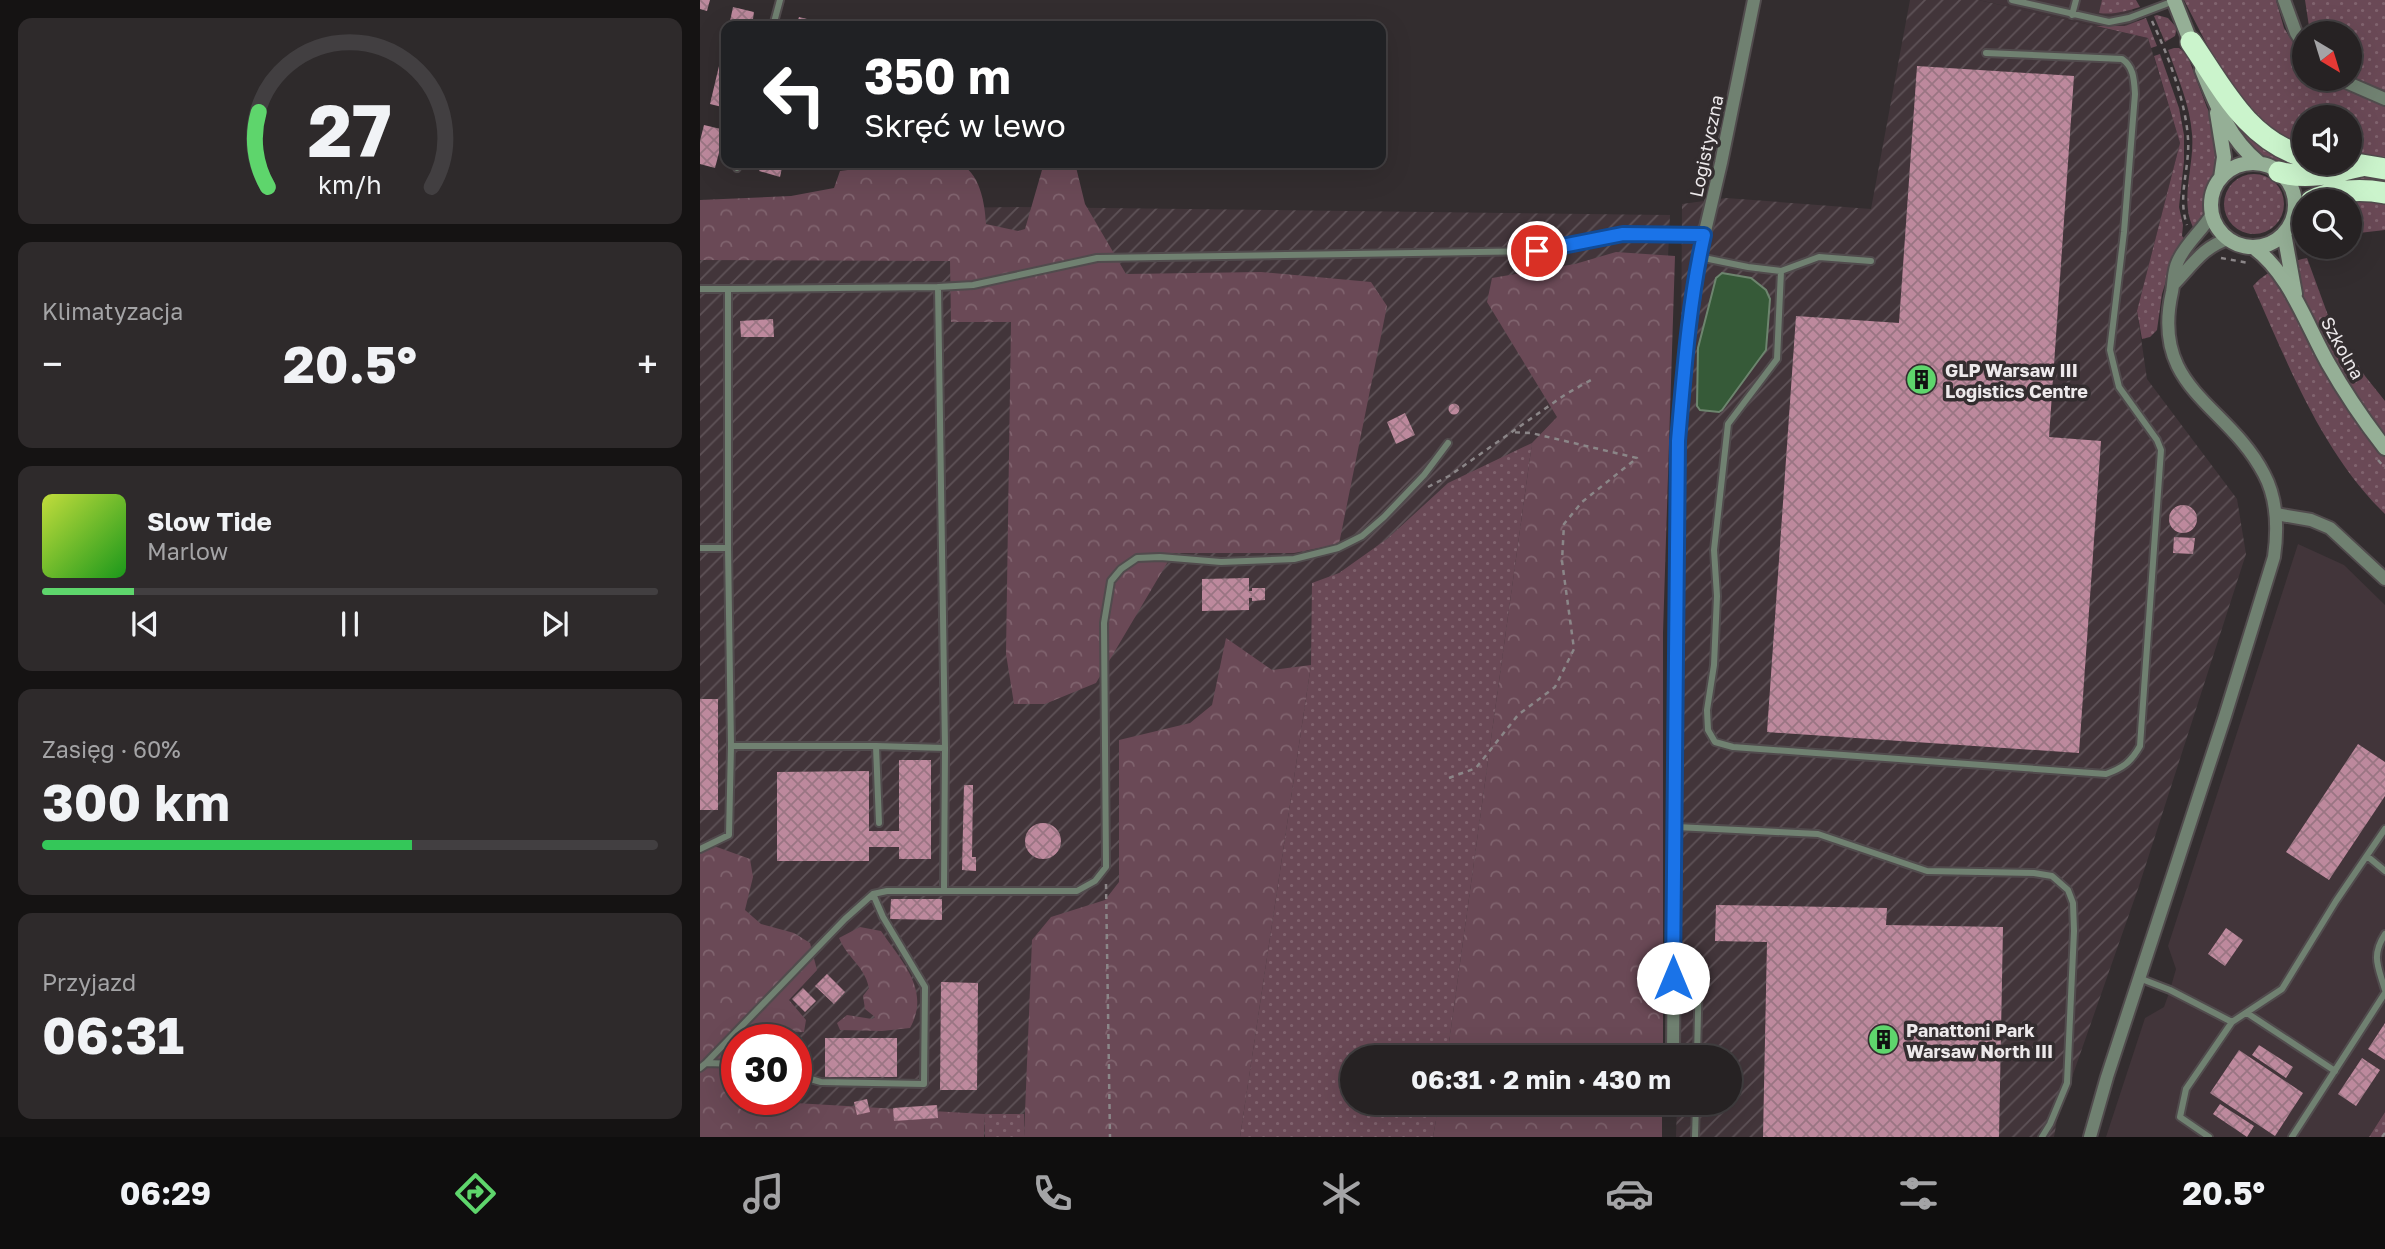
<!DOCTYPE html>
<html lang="pl">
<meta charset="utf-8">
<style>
body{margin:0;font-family:"Golos Text",sans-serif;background:#2e2a2b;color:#f1f3f6;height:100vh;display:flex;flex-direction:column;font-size:26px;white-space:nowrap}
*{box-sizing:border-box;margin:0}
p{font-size:23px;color:#a4a4a6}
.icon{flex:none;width:38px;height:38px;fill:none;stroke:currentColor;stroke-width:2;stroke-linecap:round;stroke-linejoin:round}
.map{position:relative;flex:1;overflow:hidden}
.details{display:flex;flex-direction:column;gap:18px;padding:18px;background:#151313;width:700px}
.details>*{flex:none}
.top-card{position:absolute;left:21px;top:21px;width:665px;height:147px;border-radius:14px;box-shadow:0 7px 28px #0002,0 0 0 2px #423f41;background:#202124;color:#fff;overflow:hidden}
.needle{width:46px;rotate:142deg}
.controls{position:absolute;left:1592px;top:21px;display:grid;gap:14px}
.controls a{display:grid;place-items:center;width:70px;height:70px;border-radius:50%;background:#262223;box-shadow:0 7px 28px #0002,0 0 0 2px #423f41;font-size:35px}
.speed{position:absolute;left:21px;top:1024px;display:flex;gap:14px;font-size:35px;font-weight:700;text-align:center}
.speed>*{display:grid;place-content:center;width:91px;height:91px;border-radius:50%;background:#262223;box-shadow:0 7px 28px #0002,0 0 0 2px #423f41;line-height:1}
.speed .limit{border:10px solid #d22;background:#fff;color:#111}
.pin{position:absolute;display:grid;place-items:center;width:60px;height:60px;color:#fff;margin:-30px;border:4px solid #fff;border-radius:50%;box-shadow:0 2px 7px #0007}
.me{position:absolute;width:77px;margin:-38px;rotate:0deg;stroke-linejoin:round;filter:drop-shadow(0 0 5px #0008)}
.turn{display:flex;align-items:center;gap:24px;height:147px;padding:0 28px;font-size:32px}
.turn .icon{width:91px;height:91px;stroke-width:2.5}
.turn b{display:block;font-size:49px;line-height:60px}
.big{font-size:52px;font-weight:700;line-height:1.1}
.details .tile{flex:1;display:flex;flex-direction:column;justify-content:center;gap:10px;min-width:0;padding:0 24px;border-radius:14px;background:#2e2a2b}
.details .dial{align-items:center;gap:0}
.dial svg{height:182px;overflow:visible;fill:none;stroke:#423f41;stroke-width:7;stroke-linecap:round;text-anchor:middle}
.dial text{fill:#f1f3f6;stroke:none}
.song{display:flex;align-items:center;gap:21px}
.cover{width:84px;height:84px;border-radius:10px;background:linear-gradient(135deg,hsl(70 70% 55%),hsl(120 70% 35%))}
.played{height:7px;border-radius:4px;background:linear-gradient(90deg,#5ed56c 15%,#423f41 15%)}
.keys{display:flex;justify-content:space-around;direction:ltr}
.heat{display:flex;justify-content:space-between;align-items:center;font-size:38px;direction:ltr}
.charge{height:10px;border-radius:5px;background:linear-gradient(90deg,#34c759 60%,#423f41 0)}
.trip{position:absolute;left:640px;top:1045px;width:402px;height:70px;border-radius:35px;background:#262223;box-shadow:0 7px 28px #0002,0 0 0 2px #423f41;font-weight:700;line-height:70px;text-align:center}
.tabs{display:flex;height:112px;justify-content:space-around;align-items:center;background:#0f0e0e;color:#a4a4a6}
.tabs .icon{width:49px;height:49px}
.tabs .on{color:#5ed56c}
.tabs b{font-size:32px;color:#f1f3f6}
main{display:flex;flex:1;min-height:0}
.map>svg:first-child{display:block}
.built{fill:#42353a}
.industrial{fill:url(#industrial-furrows);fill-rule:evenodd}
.grass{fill:url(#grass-dots)}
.forest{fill:url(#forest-crowns)}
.water{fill:#365a38;stroke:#6d856e;stroke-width:2}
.building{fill:url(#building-cross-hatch)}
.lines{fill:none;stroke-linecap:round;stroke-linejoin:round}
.lane-casing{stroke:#514b4d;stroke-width:10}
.street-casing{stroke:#514b4d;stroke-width:16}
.secondary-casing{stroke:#514b4d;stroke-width:18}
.highway-casing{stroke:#514b4d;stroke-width:24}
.path{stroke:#8b8688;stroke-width:2.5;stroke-dasharray:5 5;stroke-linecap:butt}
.lane{stroke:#708171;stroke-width:6}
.street{stroke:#708171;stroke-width:12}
.secondary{stroke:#95af96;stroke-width:14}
.highway{stroke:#cbf4cc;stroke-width:21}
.route-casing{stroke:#114b97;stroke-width:18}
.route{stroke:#1a73e8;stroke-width:12}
.labels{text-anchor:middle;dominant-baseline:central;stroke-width:7;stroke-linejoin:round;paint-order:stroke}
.street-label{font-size:18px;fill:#ede9eb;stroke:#332d2f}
.poi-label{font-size:18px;font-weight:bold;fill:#ede9eb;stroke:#332d2f;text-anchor:start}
</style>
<main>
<section class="details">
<div class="tile dial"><svg viewBox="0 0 100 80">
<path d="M14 69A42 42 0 1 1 86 69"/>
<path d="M14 69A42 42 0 0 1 10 36" stroke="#5ed56c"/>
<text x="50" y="56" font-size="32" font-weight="700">27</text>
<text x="50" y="72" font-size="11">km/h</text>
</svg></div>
<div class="tile"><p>Klimatyzacja</p>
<div class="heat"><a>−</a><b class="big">20.5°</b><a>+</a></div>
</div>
<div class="tile">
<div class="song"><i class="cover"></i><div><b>Slow Tide</b><p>Marlow</p></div></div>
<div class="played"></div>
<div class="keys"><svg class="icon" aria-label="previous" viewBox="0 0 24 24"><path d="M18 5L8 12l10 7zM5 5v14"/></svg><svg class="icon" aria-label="pause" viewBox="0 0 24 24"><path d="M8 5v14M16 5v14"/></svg><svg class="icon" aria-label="next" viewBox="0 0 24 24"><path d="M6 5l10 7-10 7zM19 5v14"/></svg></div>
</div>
<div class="tile"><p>Zasięg · 60%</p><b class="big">300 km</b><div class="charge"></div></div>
<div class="tile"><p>Przyjazd</p><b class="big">06:31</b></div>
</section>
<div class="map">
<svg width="1685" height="1137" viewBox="0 0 1685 1137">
<defs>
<pattern id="industrial-furrows" width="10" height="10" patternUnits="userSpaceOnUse" patternTransform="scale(1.75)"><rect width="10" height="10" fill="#42353a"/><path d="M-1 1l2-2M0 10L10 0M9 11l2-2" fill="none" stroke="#5e5257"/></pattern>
<pattern id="grass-dots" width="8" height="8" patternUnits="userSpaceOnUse" patternTransform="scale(1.75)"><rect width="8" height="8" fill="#6a4956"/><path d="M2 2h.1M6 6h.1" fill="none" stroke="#80636e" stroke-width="1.8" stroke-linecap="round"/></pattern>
<pattern id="forest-crowns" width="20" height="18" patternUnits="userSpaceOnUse" patternTransform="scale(1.75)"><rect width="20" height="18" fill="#6a4956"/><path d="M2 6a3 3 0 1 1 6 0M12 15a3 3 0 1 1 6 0" fill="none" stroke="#80636e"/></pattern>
<pattern id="building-cross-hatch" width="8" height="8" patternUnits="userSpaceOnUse" patternTransform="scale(1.75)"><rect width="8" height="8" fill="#bd899d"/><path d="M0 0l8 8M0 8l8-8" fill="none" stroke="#9a7583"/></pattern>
</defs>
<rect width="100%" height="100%" fill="#332d2f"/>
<path class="built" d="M1278 0H1428L1445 37Z
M1598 544 1644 565 1685 605V1112L1669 1137H1406L1445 1018 1464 1007 1470 990 1476 969 1468 946Z"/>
<path class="industrial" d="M1210 0H1278L1448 38 1480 143 1437 311 1447 379 1537 499 1546 554 1439 886 1357 1120 1354 1137H976L977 1103 1031 1102V1057H977L982 204 1026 198 1171 209Z
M318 207 970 215 930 1057H653V1102L928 1103 927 1137H0V211ZM37 1040H96V1099H37Z"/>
<path class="grass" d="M1402 0H1436L1440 7C1426 11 1414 15 1399 13Z
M1484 0H1576L1584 28 1605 61V79H1650V33H1610L1605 0H1685V230L1650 234V201L1631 168C1572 162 1554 167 1527 109L1608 163 1615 165 1650 163V117H1605V150L1564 129 1522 74Z
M1457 15 1468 18 1477 28 1475 36 1465 42 1454 16Z
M1446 18 1457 46 1451 48 1448 38 1396 26H1425Z
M1474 48H1479L1487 54 1509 113 1519 155 1517 170 1507 190 1504 217 1495 231C1478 202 1495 166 1492 134 1490 105 1478 78 1468 50Z
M1460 54 1479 108 1484 135V161L1479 207 1483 225 1482 236 1487 241 1467 278 1462 294 1457 330 1450 337 1442 339 1437 311 1480 143 1454 56Z
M1524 204a30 30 0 1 1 60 0a30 30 0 1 1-60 0Z
M1607 258 1629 318 1665 376 1685 401V514C1621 451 1589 366 1553 286 1565 272 1589 261 1607 258Z
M832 443 747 1057H653V1102L739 1103 733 1137H540L611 665 612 583 639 573 687 539 748 483Z
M1685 1112V1137H1669Z
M284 1114H324V1137H285Z"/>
<path class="forest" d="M202 163C214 163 247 160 257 163 280 170 285 204 286 224L318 231 325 229 342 170 356 163H375L385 204 426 274 561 272 671 282 687 306 639 544 594 553H473L396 683 345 704H314L306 654 311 322H251L250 261 0 260V200L91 196 134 188 140 171Z
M916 252 975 256 963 633V1057H747L832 443 857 417 787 302 792 278 875 264Z
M526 638 572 670 611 665 540 1137H324L332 940 351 917 405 900 419 882V740L490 723 512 705Z
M14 846 50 859 53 877 45 910 61 924 94 933 110 943 117 970 89 1000 106 1020 104 1032 67 1033 66 1039 37 1040V1099H71L78 1102 284 1114V1137H0V853Z
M160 927 181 931C202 962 231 990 210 1028L182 1031 140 1030 137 1023 147 1015 172 1019 175 1017 165 1009 163 996 169 988C164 965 148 959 139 938Z
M739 1103H962V1137H733Z"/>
<path class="water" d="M1022 273 1051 278 1066 290 1070 299 1066 350 1022 410 1019 412 1000 410 997 406 998 348 1016 278Z"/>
<path class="building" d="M0 0H10L7 11 0 9Z
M33 7 54 12 52 26H29Z
M99 17 119 22 118 26H96Z
M19 66 26 68V108L10 104Z
M1217 66 1374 76 1349 437 1401 441 1379 753 1067 732 1096 316 1199 323Z
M4 125 25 130 15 168 0 164V141Z
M63 163H83L80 177 59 171Z
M73 319 74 337H41L40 321Z
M748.5 409a5.5 5.5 0 1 1 11 0a5.5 5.5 0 1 1-11 0Z
M705 413 715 435 696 444 687 422Z
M1469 519a14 14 0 1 1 28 0a14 14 0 1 1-28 0Z
M1474 537 1495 538 1493 554 1473 553Z
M549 578V591H552V588H565V600L552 601V598H549V610L502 611V579Z
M0 699H18V810H0Z
M1658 744 1685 762V796L1629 880 1586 852Z
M199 760H231V859H199V847H169V861H77V772L169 771V831H199Z
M264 785H273L272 857H276V871L262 870Z
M325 841a18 18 0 1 1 36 0a18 18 0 1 1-36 0Z
M191 899H242V920L190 919Z
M1016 905 1187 908 1186 925 1303 927 1299 1137H1063L1067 942 1015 941Z
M1526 928 1543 940 1525 966 1508 954Z
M127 974 145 992 134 1004 115 986Z
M241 982 278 983 277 1090H240Z
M103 988 116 1001 105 1012 92 999Z
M1685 1023V1060L1668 1049Z
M125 1038H197V1077H125Z
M1559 1045 1593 1067 1586 1078 1552 1055Z
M1539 1050 1603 1093 1575 1136 1510 1093Z
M1662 1058 1680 1070 1656 1106 1638 1094Z
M167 1099 170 1112 157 1115 154 1102Z
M1520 1104 1554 1126 1547 1137 1513 1114Z
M237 1105 238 1118 194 1121 193 1108Z"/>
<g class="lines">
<defs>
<path id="lane" d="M1312 0 1409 22 1429 18 1474 1
M1372 15 1376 0
M73 26 80 0
M37 168 38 163
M999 257 1048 267 1081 271 1119 257 1171 261
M1081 271 1077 359 1028 424 1014 550 1017 596 1014 665 1007 710 1008 730 1015 742 1033 747 1406 774C1423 768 1431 762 1440 746L1461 450 1457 440 1419 387 1410 350 1424 232 1435 94C1434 80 1434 67 1422 59L1286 53
M238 287 273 285 397 258 837 251 923 234 1004 235
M0 289H28V548L31 746 29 835 0 849
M28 289 238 287 245 748 176 746
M0 548H28
M31 746H176L179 823
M976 827 1118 834 1227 871 1334 873 1352 876 1368 890 1373 903 1374 931 1367 1083 1350 1124 1342 1137
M1667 856 1685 871
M244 891 245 748
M1685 934C1671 956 1678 966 1685 990
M1439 978 1470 990 1532 1022
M1547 1013 1635 1071
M997 1057 999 969
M6 1063 145 919 173 894 187 891H377L395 881 406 867 404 623 411 581 421 569 437 558 460 557 521 562 594 559 638 548 662 536 684 517 724 475 748 443
M0 1068 6 1063 37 1064
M96 1075 121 1082 224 1084 225 987 183 917 173 894
M995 1137 996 1102
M1509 1137 1480 1117 1486 1089 1532 1022 1582 989 1636 901 1685 829
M1592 1137 1685 993"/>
<path id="street" d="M1584 0 1596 33 1605 47
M1639 79 1685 99
M1473 285C1491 267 1503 246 1529 239
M1576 514 1611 520 1630 528 1685 579
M973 1054 978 441 985 360 999 257 1021 163 1054 0
M1390 1137 1407 1077 1525 716 1574 557C1578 529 1578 500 1564 474 1528 404 1450 389 1472 292 1474 282 1473 271 1478 261 1486 243 1502 231 1512 214"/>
<path id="secondary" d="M1474 0 1493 48
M1502 70C1516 105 1530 140 1559 163
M1517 113 1524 157 1521 178
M1511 205a42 42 0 1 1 84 0a42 42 0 1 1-84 0Z
M1584 233 1595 294
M1553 247C1589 272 1607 326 1628 363 1645 393 1664 421 1685 448"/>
<path id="highway" d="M1491 42C1522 87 1547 140 1605 157
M1650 163 1685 169
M1579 172C1607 180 1633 173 1661 166
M1611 201C1632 190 1661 188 1685 193"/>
</defs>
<use href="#lane" class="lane-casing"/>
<use href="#street" class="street-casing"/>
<use href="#secondary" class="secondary-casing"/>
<use href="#highway" class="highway-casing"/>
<path class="path" d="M1452 21C1468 55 1486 102 1488 139 1490 168 1477 197 1487 225
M1521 258 1549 263
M1678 460 1685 468
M728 487 749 476 866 394 891 380
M749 778 776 768 818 715 855 687 874 649 862 561 864 524 882 502 937 458 831 433 811 432
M406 884 410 1137
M1682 1137 1685 1133"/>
<use href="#lane" class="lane"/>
<use href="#street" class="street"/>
<use href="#secondary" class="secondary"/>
<use href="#highway" class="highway"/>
</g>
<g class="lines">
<defs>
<path id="route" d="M837 251 923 234 1004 235C989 302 984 372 978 441L973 978"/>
</defs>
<use href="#route" class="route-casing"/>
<use href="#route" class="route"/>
</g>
<defs>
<symbol id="building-disc" viewBox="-11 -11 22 22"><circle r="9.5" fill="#5ed56c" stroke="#332d2f"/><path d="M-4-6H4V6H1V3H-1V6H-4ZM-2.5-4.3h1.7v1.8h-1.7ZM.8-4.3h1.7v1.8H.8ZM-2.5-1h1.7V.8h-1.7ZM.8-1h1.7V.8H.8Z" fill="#111"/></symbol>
</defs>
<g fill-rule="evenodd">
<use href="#building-disc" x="1204" y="362" width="35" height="35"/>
<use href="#building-disc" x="1166" y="1022" width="35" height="35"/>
</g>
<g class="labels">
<g class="street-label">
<text transform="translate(1006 146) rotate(-78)">Logistyczna</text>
<text transform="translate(1643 348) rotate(61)">Szkolna</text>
</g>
<g class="poi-label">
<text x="1245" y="370">GLP Warsaw III<tspan x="1245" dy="21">Logistics Centre</tspan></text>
<text x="1206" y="1030">Panattoni Park<tspan x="1206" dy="21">Warsaw North III</tspan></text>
</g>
</g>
</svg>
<div class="controls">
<a><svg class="needle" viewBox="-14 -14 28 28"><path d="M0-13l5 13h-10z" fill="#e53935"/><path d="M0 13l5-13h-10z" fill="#a4a4a6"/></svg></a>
<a><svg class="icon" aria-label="sound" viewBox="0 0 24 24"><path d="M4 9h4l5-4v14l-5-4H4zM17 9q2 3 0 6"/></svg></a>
<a><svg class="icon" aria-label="search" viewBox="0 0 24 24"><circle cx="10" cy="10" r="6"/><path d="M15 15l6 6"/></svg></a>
</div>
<div class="speed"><div class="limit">30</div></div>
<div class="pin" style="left:837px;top:251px;background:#d93025"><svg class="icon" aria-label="arrive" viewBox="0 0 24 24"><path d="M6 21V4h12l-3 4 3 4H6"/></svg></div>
<svg class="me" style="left:973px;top:978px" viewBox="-20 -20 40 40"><circle r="19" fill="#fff"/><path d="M0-13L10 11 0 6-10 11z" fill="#1a73e8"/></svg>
<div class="trip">06:31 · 2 min · 430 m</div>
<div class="top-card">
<div class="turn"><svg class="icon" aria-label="left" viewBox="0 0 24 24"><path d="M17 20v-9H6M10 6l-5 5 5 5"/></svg><div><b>350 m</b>Skręć w lewo</div></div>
</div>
</div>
</main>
<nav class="tabs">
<b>06:29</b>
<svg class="icon on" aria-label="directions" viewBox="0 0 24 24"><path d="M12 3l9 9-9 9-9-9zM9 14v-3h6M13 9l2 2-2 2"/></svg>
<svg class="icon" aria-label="music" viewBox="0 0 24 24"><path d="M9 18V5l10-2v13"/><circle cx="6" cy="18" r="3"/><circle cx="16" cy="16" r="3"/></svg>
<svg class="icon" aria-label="phone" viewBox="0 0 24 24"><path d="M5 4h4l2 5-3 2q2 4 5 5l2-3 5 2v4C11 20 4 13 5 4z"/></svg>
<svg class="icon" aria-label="climate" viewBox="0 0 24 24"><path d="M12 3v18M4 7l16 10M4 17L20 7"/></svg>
<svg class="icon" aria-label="car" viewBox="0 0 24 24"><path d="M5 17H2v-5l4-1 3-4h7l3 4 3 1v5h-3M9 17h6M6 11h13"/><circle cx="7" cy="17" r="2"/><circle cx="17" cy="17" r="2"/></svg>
<svg class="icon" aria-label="filters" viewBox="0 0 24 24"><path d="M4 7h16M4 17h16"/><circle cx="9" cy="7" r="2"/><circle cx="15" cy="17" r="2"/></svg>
<b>20.5°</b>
</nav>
